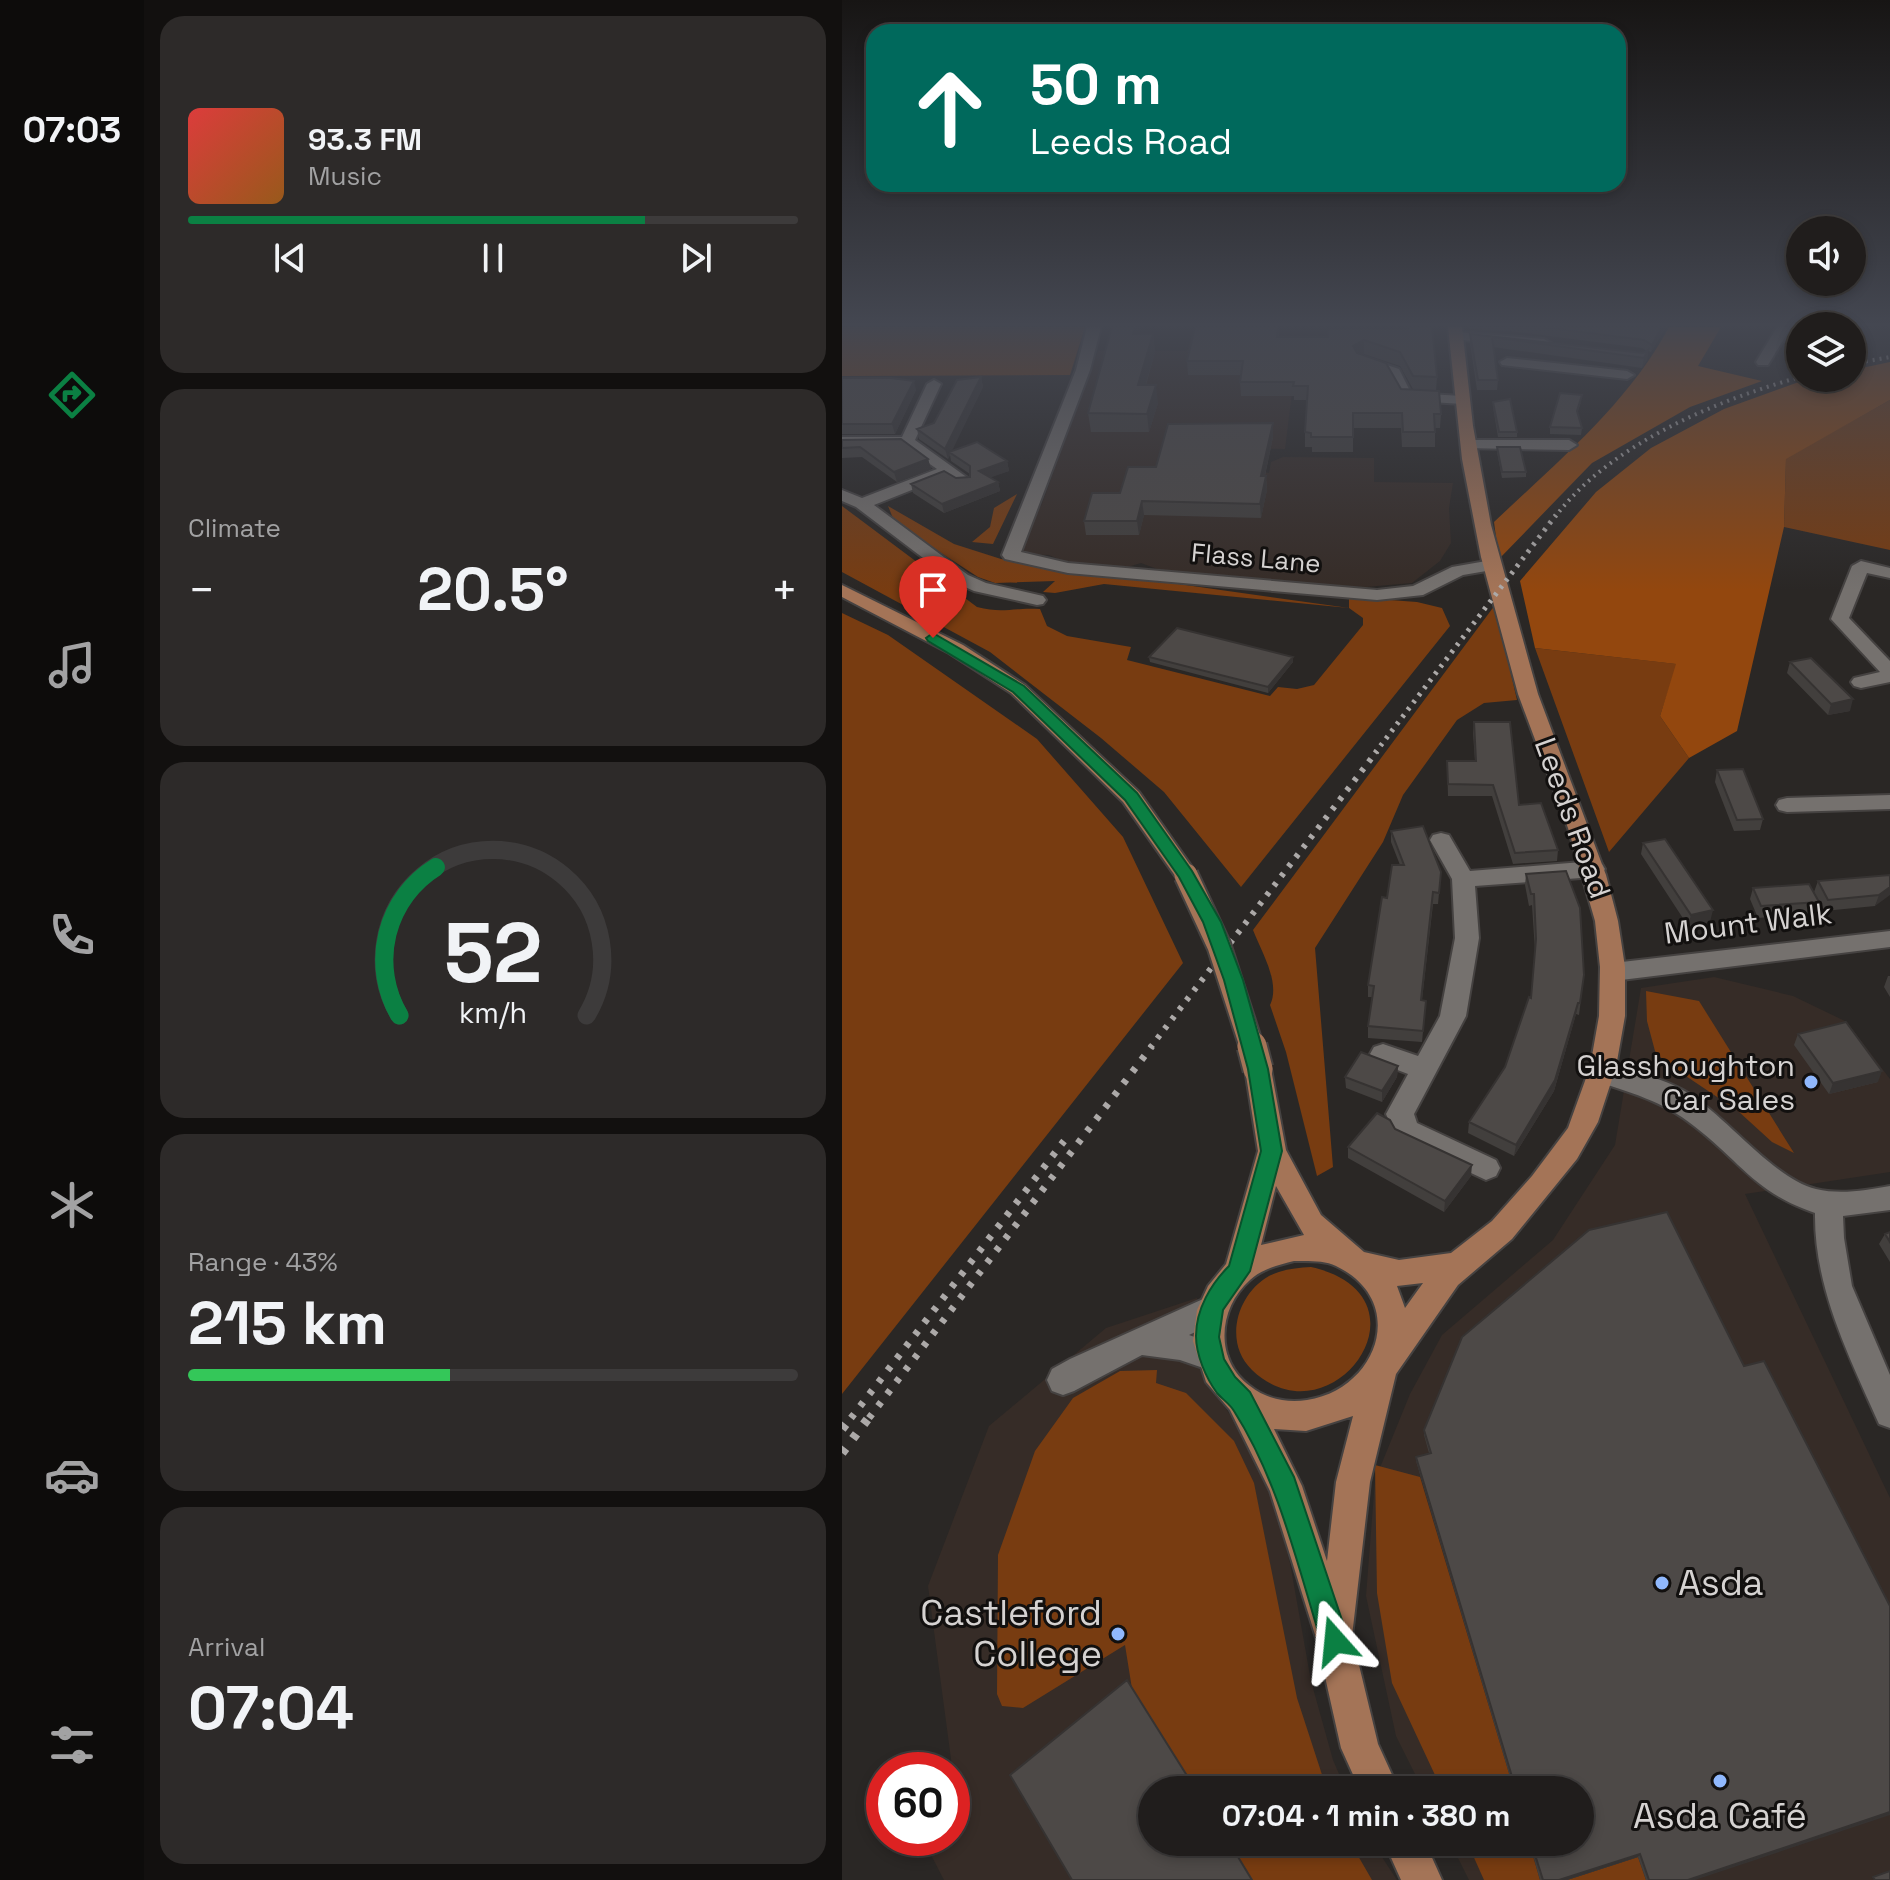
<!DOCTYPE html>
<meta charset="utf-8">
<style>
body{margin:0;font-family:"Space Grotesk",sans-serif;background:#2d2a29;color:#f1f3f6;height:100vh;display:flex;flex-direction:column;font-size:30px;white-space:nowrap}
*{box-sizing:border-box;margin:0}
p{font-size:26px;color:#a2a2a3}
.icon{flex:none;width:44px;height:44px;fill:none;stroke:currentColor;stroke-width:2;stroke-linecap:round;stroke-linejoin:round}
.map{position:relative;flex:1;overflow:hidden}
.details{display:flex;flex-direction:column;gap:16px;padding:16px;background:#12100f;width:698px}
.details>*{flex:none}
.top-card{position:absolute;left:24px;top:24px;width:760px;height:168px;border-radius:24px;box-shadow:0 4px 12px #0003,0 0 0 2px #3d3b3b;background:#00695c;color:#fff;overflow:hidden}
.tools{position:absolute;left:944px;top:216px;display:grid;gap:16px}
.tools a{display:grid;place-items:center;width:80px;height:80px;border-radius:50%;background:#201d1c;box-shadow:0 4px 12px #0003,0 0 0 2px #3d3b3b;font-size:40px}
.speed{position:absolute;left:24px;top:1752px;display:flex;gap:16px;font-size:40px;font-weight:700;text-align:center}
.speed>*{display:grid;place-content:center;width:104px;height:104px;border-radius:50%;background:#201d1c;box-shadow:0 4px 12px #0003,0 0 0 2px #3d3b3b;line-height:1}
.speed .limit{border:12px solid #d22;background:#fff;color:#111}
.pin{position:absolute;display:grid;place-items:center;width:68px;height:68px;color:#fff;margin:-82px -34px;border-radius:50% 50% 50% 0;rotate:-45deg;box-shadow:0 0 8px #0007}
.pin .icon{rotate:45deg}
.me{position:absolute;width:88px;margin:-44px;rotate:342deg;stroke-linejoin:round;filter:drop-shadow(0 0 6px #0008)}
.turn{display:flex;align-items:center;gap:28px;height:168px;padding:0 32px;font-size:36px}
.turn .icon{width:104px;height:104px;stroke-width:2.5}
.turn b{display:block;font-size:56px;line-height:68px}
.big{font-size:60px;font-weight:700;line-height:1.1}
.details .tile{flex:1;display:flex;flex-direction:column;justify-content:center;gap:12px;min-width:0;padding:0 28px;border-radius:24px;background:#2d2a29}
.details .dial{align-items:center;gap:0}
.dial svg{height:208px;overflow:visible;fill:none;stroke:#3d3b3b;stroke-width:7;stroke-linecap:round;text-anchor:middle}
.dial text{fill:#f1f3f6;stroke:none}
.song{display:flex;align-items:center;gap:24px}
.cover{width:96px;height:96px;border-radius:12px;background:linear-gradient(135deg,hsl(0 70% 55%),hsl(30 70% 35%))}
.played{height:8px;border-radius:4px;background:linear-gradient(90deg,#0b8043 75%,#3d3b3b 75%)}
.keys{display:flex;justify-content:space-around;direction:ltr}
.heat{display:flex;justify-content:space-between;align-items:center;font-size:44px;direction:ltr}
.charge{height:12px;border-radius:6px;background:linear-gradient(90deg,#34c759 43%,#3d3b3b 0)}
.trip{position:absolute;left:296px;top:1776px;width:456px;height:80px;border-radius:40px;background:#201d1c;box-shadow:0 4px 12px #0003,0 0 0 2px #3d3b3b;font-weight:700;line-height:80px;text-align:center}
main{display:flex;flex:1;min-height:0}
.tabs{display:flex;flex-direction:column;width:144px;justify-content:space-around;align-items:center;background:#0d0c0b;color:#a2a2a3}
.tabs .icon{width:56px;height:56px}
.tabs .on{color:#0b8043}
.tabs b{font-size:36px;color:#f1f3f6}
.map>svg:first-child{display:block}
.built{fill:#362c27}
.green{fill:#783c11}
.forest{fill:#93470e}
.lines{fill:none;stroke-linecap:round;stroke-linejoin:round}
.minor-casing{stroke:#454241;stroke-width:4}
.major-casing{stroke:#454241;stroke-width:4}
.minor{fill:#75716e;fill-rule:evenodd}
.major{fill:#a47457;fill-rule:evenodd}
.rail-far4{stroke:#aca9a8;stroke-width:4;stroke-dasharray:2 5;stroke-linecap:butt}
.rail-far3{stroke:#aca9a8;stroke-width:5;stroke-dasharray:3 6;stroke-linecap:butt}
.rail-far2{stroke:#aca9a8;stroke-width:6;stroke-dasharray:4 8;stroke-linecap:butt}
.rail-far1{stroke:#aca9a8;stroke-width:7;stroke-dasharray:5 10;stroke-linecap:butt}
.rail{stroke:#aca9a8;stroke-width:9;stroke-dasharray:6 12;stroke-linecap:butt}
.major-bridge-far1-casing{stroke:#454241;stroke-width:27;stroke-linecap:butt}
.major-bridge-casing{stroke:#454241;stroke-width:33;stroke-linecap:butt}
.major-bridge-far1{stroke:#a47457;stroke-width:23}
.major-bridge{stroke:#a47457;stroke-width:29}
.wall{fill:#423f3d;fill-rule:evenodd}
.shaded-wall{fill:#363332}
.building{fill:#4d4947;stroke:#363332;stroke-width:2}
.route{fill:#0b8043;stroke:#07532c;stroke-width:2}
.poi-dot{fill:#90b8fd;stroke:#12100f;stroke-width:3}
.labels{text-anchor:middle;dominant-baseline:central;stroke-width:6;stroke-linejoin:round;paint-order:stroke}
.far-street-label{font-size:26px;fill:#d5d2d1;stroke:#12100f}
.street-label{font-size:30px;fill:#d5d2d1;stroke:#12100f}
.poi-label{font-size:30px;fill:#d5d2d1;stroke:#12100f;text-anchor:end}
.near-poi-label{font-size:36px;fill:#d5d2d1;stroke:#12100f;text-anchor:start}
</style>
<main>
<nav class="tabs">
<b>07:03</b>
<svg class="icon on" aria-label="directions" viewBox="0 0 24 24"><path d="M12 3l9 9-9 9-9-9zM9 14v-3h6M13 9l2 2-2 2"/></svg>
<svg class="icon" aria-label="music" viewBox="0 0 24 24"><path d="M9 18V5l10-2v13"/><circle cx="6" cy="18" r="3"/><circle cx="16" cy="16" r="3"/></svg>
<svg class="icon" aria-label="phone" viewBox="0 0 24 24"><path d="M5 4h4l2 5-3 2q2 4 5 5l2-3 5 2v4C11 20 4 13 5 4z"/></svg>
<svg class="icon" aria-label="climate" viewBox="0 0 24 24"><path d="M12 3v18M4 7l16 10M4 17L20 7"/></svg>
<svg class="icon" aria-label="car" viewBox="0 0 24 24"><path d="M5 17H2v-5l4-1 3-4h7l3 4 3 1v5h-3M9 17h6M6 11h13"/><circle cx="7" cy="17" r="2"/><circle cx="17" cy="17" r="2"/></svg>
<svg class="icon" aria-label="filters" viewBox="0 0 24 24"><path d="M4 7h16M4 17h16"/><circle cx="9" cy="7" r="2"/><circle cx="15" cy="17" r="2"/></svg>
</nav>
<section class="details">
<div class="tile">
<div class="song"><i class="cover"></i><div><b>93.3 FM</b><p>Music</p></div></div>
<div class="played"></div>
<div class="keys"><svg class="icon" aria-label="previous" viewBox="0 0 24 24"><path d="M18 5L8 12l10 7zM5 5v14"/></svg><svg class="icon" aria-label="pause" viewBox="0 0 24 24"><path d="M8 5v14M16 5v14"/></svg><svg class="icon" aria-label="next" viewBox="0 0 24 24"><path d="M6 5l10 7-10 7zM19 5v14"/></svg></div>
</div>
<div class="tile"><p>Climate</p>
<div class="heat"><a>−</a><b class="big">20.5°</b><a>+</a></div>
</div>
<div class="tile dial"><svg viewBox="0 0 100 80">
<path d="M14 69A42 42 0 1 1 86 69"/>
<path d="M14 69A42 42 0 0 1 28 12" stroke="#0b8043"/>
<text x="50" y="56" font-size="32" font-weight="700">52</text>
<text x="50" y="72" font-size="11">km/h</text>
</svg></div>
<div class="tile"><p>Range · 43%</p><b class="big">215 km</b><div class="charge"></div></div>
<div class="tile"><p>Arrival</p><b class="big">07:04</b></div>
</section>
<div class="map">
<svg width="1048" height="1880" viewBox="0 0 1048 1880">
<rect width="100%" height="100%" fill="#2a2725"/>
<path class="built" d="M350 335 457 337 443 449 330 448 427 473 429 462 441 457 532 458V482L611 483 607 508 609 543 598 561 570 583 524 587 326 573 299 563 279 569 227 564 207 555 177 554 192 510 199 506 256 351H345Z
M872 977 951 996 1005 1022 1048 1079V1172L903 1194 1048 1498V1880H627L608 1842H738V1790H581L554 1736 524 1596 533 1480 568 1394 600 1335 711 1240 773 1145 799 988Z
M355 1298 357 1355 371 1390 421 1463 448 1563 469 1681 491 1760 504 1790H310V1842H530L555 1880H102L88 1853 101 1838H110V1827L117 1819 86 1586 147 1426 264 1328Z"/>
<path class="green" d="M0 327H243L228 375 0 376Z
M1048 400V550L942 527 944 458Z
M175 494 151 544 130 542 148 527 152 508Z
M0 506 135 607C162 614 172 607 198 609L205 626 225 636 289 647 285 660 428 696 436 687 455 689 472 685 521 625V618L507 608 262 584 213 593 201 592 213 581 153 583 136 577 53 523 46 506 112 544 159 559 507 608V597L575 602 600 608 608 626 399 887 322 792 259 738 148 652 0 572Z
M653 605 675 700 642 703 615 720 561 795 541 842 473 948 491 1167 475 1176 444 1052 428 1005C439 983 419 951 411 930Z
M0 613 46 635 195 739 281 837 341 963 0 1394Z
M693 648 835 664 818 716 847 758 767 852Z
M804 991 857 1001 952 1153 930 1142 896 1111 823 1062 813 1051 805 1021Z
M469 1267C597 1296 490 1446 410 1370 381 1342 395 1294 427 1276 441 1269 455 1268 469 1267Z
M315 1370 314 1383 344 1393 392 1441 412 1483 455 1698 485 1790H350L291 1695 283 1645 181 1708 160 1706 155 1694 156 1555 193 1451 231 1398 278 1371Z
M533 1465 578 1477 672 1790H600L550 1683 535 1593Z
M383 1842H508L530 1880H406Z
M625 1842H687L698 1880H642Z
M796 1857 804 1880H725Z"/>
<path class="forest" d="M827 327H879L856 366 920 381 848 407 750 463 657 559 652 522C714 463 786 404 827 327Z
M1048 362V400L944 459 942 527 895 731 847 758 818 716 834 664 693 648 678 581 754 492 809 448 882 409 965 379 1010 378V370Z"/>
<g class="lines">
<defs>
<path id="minor" d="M245 327H259L248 370 179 552 226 563 535 590 571 586 610 567 650 560 659 565 656 569 621 575 581 595 535 600 226 573 163 559 160 555 234 370Z
M935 327H949L926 365H916L914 362Z
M614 332 702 339 709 343 702 347 609 339 607 336Z
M521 357 557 369 569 393 620 396 627 400 620 404 559 400 546 375 516 364 514 361Z
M665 358 785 371 792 375 785 379 660 365 658 362Z
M92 380 99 384 73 440 130 481 122 486 105 476 32 505 126 575 144 583 201 596 204 600 201 604 195 605 132 591 114 583 14 507 0 501V490L20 498 95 469 62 446 0 447V437H60L85 384Z
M628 440H727L735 445 727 450 623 448V442Z
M1019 561 1048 568V578L1025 573 1007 618 1048 661V682L1019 688 1012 686 1009 682 1012 678 1038 672 989 619 1010 566Z
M1048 795V809L945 812 937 810 934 805 937 800 945 798Z
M599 833 607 835 628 871 752 861 760 864 763 869 760 874 752 877 633 886 637 938 624 1016 572 1114 575 1123 654 1160 658 1168 654 1176 644 1180 554 1138 544 1114 566 1074 532 1061 528 1054 532 1047 541 1044 576 1056 598 1016 613 938 610 879 588 840 591 835Z
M1048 931V947L771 981 762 978 759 972 762 966 771 963Z
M759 1063C788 1072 821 1077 846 1093 886 1118 932 1179 974 1189 999 1195 1024 1190 1048 1186V1210L1001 1216 1002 1238 1010 1286 1048 1375V1428L1037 1424C1007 1356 972 1288 973 1213 912 1192 899 1162 852 1126 821 1101 787 1092 750 1080L746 1073 750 1066Z
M370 1295 381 1299 385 1309 381 1319 347 1335 381 1347 386 1357 381 1367 370 1371 338 1360 300 1355 232 1391 221 1395 210 1391 205 1380 210 1369 228 1359Z"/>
<path id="major" d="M606 327H620L631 426 649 525 696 694 764 875 776 921 783 967V1016L774 1067 756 1122 735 1159 670 1239 616 1285 554 1374 528 1482 510 1636 536 1744 557 1790H518L499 1748 475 1641 428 1491 388 1410 364 1382 351 1341 355 1310 366 1286 384 1264 416 1151 403 1069 407 1062 416 1059 425 1062 429 1069 444 1150 479 1215 522 1252 557 1260 609 1253 650 1221 690 1176 726 1128 748 1067 757 1016 758 967 753 921 726 828 676 694 639 557 620 459ZM434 1186 462 1235 419 1245ZM452 1261C465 1261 482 1260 494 1266 567 1301 536 1389 465 1400 445 1403 424 1399 408 1386 372 1360 376 1308 408 1280 420 1269 436 1265 452 1261ZM581 1283 563 1308 555 1286ZM511 1416 494 1482 485 1561 460 1486 432 1429 464 1431Z
M0 585 121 645 183 685 297 792 352 870 355 875 352 880H336L281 802 169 693 107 653 0 597Z
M542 1842H583L600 1880H559Z"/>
</defs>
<use href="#minor" class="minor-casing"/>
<use href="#major" class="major-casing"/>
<use href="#minor" class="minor"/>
<use href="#major" class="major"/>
<path class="rail-far4" d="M1010 364 1048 357
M713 517C768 444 873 401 958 377"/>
<path class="rail-far3" d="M533 753 714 515"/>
<path class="rail-far2" d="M308 1048 535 751"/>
<path class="rail-far1" d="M9 1418 222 1141
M27 1418 310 1046"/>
<path class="rail" d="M0 1429 10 1416
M0 1453 28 1416"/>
<defs>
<path id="major-bridge-far1" d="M344 875 377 946 410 1048"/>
<path id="major-bridge" d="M410 1046 416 1069"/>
</defs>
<use href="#major-bridge-far1" class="major-bridge-far1-casing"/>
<use href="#major-bridge" class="major-bridge-casing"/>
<use href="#major-bridge-far1" class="major-bridge-far1"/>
<use href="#major-bridge" class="major-bridge"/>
</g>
<path class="wall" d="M299 327 297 334H311L313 352 304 385 316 403 307 432H249L246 413Z
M437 327V337H486L566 329 595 377 594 391 599 414 598 428H593V447H560L559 428H511V452H470V447H463V432L465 400H452V396H399L398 382 399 375H346L345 361ZM522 354 558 366 571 389H559L521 355Z
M627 327H824L809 352 806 351 805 360 800 368 651 347 656 380 655 390H635L628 343V334L801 353 805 351 800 348 668 331 627 329Z
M139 377 141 387 109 451 165 461 167 471 148 477 156 482 158 491 102 513 71 493 69 484 128 477V474L109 461 108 455 106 459 77 439 75 429 92 423Z
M0 378 74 390 53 434H0Z
M651 402 675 432V437H656L651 407Z
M739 402 735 414 740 428 739 435 708 434V427Z
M431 437 423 476H424L425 490 419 518 302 515 297 535H244L242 521 314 467Z
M0 440 86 459 89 469 55 482 20 457 0 458Z
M655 447 684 472V477L660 478 655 452Z
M307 657H451V662L426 693 308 662Z
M948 662 1008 711 986 715 945 673Z
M632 722 677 805 716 850 715 861 671 864 650 796H606L605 761H633L631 733Z
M875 770 921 819 918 830 892 831 873 782Z
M549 831 599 872 596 904H591L580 1000 584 1001 580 1042 526 1038V1026L530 997H526V985L545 898 558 865 549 842Z
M801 843 868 922 846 926 799 854Z
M684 874 742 975 737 1015 734 1014 712 1091 672 1156 626 1133 627 1122 663 1067 689 998 693 951 690 905 687 906 683 885Z
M1048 875 1033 906 982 911 972 892 976 881Z
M911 888 977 902 973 913 916 918 908 899Z
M1046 976H1048V997L1042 987Z
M956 1034 1036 1082 987 1094 952 1045Z
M556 1066 555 1077 540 1102 504 1088 503 1077Z
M553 1129 629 1176 602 1212 506 1158V1147Z
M1048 1232V1262L1037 1244 1043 1234Z
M582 1430 853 1880H804L796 1857 725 1880H698L687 1842H738V1790H672L574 1461V1457L587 1453 582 1435Z"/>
<path class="shaded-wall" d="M293 327H299L293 352 291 334Z
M820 327H824L809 352 810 345Z
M311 334 313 352 298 403 296 385Z
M522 340V354L511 360V346Z
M806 350 805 360 800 368 802 358Z
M139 377 141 387 109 453 107 452 108 455 106 459 103 449Z
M72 381 74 390 53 434 50 424Z
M314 385 316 403 307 432 305 414Z
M431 423V437L420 489 419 476Z
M86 459 89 469 55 482 52 472Z
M165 461 167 471 139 481 137 471Z
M424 476 425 490 419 518 418 504Z
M156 482 158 491 102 513 100 504Z
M300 501 302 515 297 535 295 521Z
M451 657V662L426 693V687Z
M1011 699 1008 711 986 715 989 704Z
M1048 887V895L1033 906 1037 895Z
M871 910 868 922 846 926 849 915Z
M736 1003 734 1014 712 1091 672 1156 674 1145Z
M556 1066 555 1077 540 1102V1091Z
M1040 1071 1036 1082 987 1094 991 1083Z
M630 1165 629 1176 602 1212 603 1201Z
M1048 1812V1815L853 1880H846Z
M798 1854 796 1857 725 1880H717Z"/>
<path class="building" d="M270 327H293L291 334H311L296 385H314L305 414 246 413Z
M353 327H436L435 337H486L487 329H566V327H590L595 377 571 376 558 352 522 340 511 346 515 353 544 363 559 389 597 391 599 414H592L593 432H561L560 413H511V437H469V433L463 432 466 386H451L452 382H398L401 361H345Z
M700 327H820L810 345 802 340Z
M628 334 801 353 806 350 802 358 650 337 656 380H636Z
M139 377 103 449 75 429 92 423 115 380Z
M0 378H49L72 381 50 424H0Z
M718 393 740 395 735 411 740 428 708 427Z
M668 399 675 432H657L651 402Z
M431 423 419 476H424L418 504 300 501 295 521H242L250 493H278L286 467H314L326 424Z
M59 439 86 459 52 472 18 447 0 448V440Z
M135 442 165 461 137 471 156 482 100 504 69 484 102 471 114 478 128 477V466L107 452Z
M655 447H678L684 472H660Z
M335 628 451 657 426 687 307 657Z
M969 658 1011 699 989 704 948 662Z
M632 722H668L677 805 699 803 716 850 673 853 651 785 606 784 605 761H634Z
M901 769 921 819 895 820 875 770Z
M581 826 599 872 597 893 591 892 579 1000 584 1001 581 1031 526 1026 532 986 526 985 540 897 545 898 550 865H562L549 831Z
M823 839 871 910 849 915 801 843Z
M724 871 738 908 742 975 738 1003H736L713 1080 674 1145 627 1122 663 1067 687 997 689 998 694 939 692 894H689L684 874Z
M1048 875V887L1037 895 986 900 976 881Z
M967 884 977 902 919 906 911 888Z
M1004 1022 1040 1071 991 1083 956 1034Z
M519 1052 556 1066 540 1091 503 1077Z
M535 1113 548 1120 553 1129 630 1165 603 1201 506 1147Z
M825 1212 902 1366 922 1361 1048 1606V1812L846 1880H807L798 1854 717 1880H701L689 1842H738V1790H674L574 1457 589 1453 582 1430 620 1337 747 1230Z
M1048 1232V1242L1043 1234Z
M285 1680 354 1790H310V1842H387L410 1880H230L168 1775Z
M1048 1871V1880H1033L1031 1877Z"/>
<linearGradient id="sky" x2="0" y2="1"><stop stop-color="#171514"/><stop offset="0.55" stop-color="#444751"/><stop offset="1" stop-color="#444751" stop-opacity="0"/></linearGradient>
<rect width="1048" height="590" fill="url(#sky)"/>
<path class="route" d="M91 633 182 686 295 793 350 871 379 922 401 980 426 1069 440 1151 408 1271 381 1310 377 1337 382 1359 393 1377 408 1392 452 1477 507 1641 503 1650 493 1654 483 1650 479 1641C455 1563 436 1480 392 1411 388 1404 380 1399 375 1393 364 1378 354 1355 354 1336 354 1309 369 1284 387 1266L419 1151 406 1069 382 980 361 922 337 877 283 800 171 692 86 641 84 638Z"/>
<g class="poi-dot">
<circle cx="969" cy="1082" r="8"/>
<circle cx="820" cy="1583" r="8"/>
<circle cx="276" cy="1634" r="8"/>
<circle cx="878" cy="1781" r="8"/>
</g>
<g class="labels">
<g class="far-street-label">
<text transform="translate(414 558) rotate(5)">Flass Lane</text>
</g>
<g class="street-label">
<text transform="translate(731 818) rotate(70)">Leeds Road</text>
<text transform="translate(906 923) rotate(-7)">Mount Walk</text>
</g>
<g class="poi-label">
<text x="953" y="1065">Glasshoughton<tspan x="953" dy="34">Car Sales</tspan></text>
</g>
<g class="near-poi-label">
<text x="836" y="1583">Asda</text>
<text x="260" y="1613" text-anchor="end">Castleford<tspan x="260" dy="41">College</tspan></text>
<text x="878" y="1816" text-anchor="middle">Asda Café</text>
</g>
</g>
</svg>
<div class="tools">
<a><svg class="icon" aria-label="sound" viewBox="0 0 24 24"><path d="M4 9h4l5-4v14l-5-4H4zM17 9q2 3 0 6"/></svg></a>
<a><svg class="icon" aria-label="layers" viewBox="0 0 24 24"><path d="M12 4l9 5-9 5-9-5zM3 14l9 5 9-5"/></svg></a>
</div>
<div class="speed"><div class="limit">60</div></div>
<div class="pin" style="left:91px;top:638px;background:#d93025"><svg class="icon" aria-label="arrive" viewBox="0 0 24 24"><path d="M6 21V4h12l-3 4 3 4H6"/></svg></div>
<svg class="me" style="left:493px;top:1641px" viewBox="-20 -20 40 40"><path d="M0-17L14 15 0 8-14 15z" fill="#0b8043" stroke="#fff" stroke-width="4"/></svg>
<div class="trip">07:04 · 1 min · 380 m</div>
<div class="top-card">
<div class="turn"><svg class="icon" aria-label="ahead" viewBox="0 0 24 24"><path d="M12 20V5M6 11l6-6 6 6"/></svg><div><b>50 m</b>Leeds Road</div></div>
</div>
</div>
</main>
